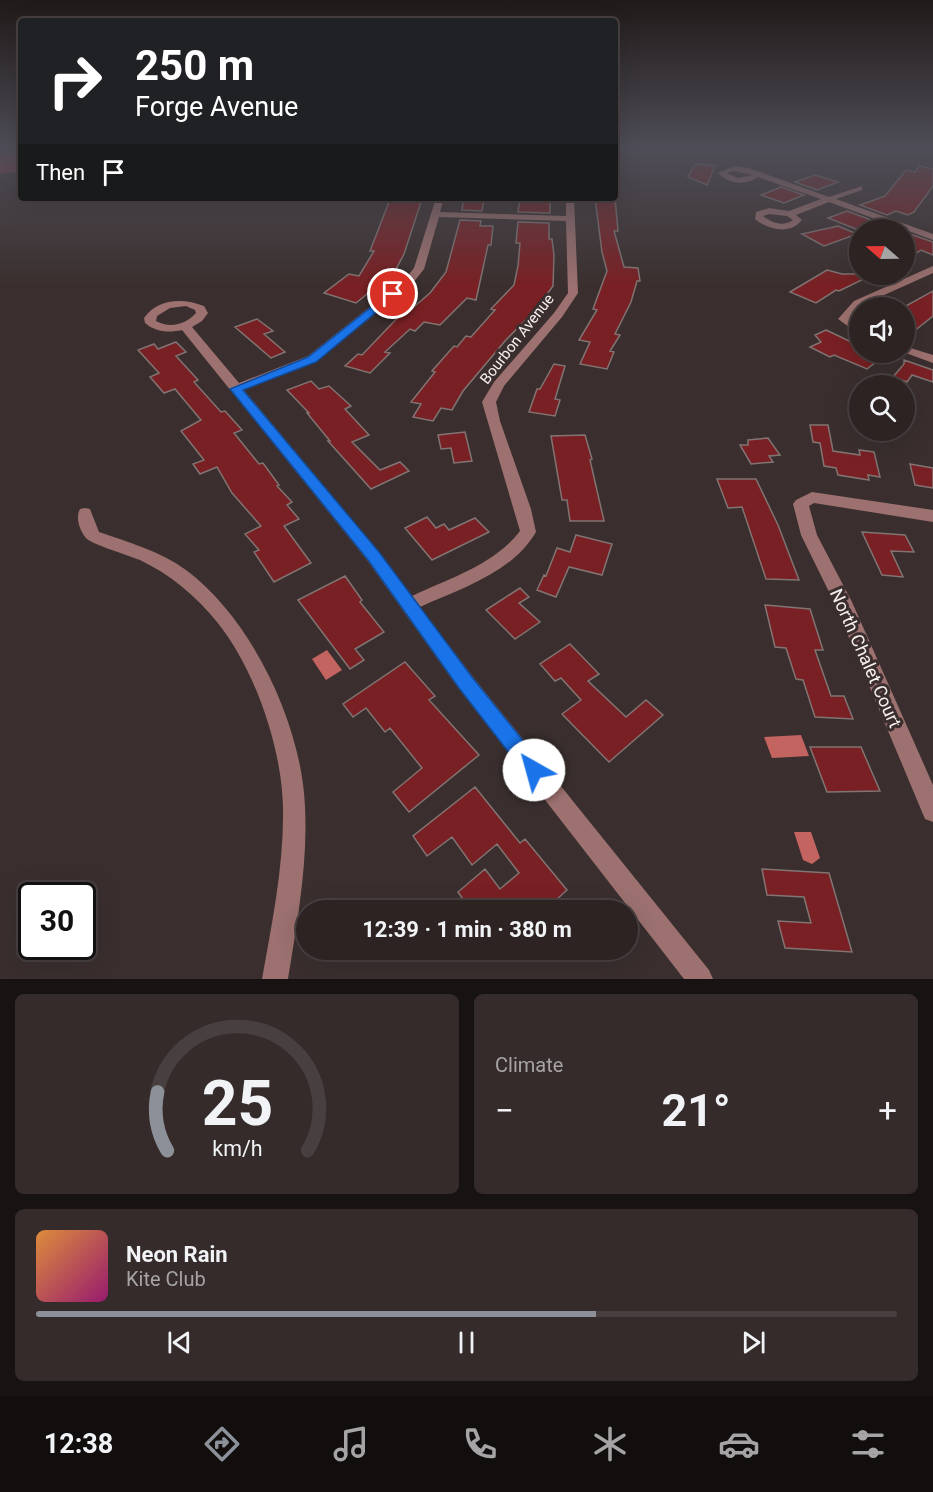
<!DOCTYPE html>
<meta charset="utf-8">
<style>
body{margin:0;font-family:Roboto,sans-serif;background:#342b2a;color:#f1f3f6;height:100vh;display:flex;flex-direction:column;font-size:22px;white-space:nowrap}
*{box-sizing:border-box;margin:0}
p{font-size:20px;color:#a6a4a5}
.icon{flex:none;width:33px;height:33px;fill:none;stroke:currentColor;stroke-width:2;stroke-linecap:round;stroke-linejoin:round}
.map{position:relative;height:979px;overflow:hidden}
.drawer{display:flex;flex-direction:column;gap:15px;padding:15px;background:#181313;flex:1}
.drawer>*{flex:none}
.banner{position:absolute;left:18px;top:18px;width:600px;height:183px;border-radius:6px;box-shadow:0 6px 24px #0002,0 0 0 2px #484040;background:#202124;color:#fff;overflow:hidden}
.needle{width:39px;rotate:290deg}
.tools{position:absolute;left:849px;top:219px;display:grid;gap:12px}
.tools a{display:grid;place-items:center;width:66px;height:66px;border-radius:50%;background:#2c2322;box-shadow:0 6px 24px #0002,0 0 0 2px #484040;font-size:30px}
.speed{position:absolute;left:18px;top:882px;display:flex;gap:12px;font-size:30px;font-weight:700;text-align:center}
.speed>*{display:grid;place-content:center;width:78px;height:78px;border-radius:50%;background:#2c2322;box-shadow:0 6px 24px #0002,0 0 0 2px #484040;line-height:1}
.speed .limit{border:3px solid #111;border-radius:9px;background:#fff;color:#111}
.pin{position:absolute;display:grid;place-items:center;width:51px;height:51px;color:#fff;margin:-26px;border:3px solid #fff;border-radius:50%;box-shadow:0 2px 6px #0007}
.me{position:absolute;width:66px;margin:-33px;rotate:322deg;stroke-linejoin:round;filter:drop-shadow(0 0 4px #0008)}
.turn{display:flex;align-items:center;gap:21px;height:126px;padding:0 18px;font-size:27px}
.turn .icon{width:78px;height:78px;stroke-width:2.5}
.turn b{display:block;font-size:42px;line-height:51px}
.then{display:flex;align-items:center;height:57px;padding:0 18px;background:#0003;gap:12px;font-size:22px}
.big{font-size:45px;font-weight:700;line-height:1.1}
.drawer .widget{flex:1;display:flex;flex-direction:column;justify-content:center;gap:9px;min-width:0;padding:0 21px;border-radius:9px;background:#342b2a}
.drawer .dial{align-items:center;gap:0}
.dial svg{height:156px;overflow:visible;fill:none;stroke:#484040;stroke-width:7;stroke-linecap:round;text-anchor:middle}
.dial text{fill:#f1f3f6;stroke:none}
.song{display:flex;align-items:center;gap:18px}
.cover{width:72px;height:72px;border-radius:9px;background:linear-gradient(135deg,hsl(30 70% 55%),hsl(320 70% 35%))}
.played{height:6px;border-radius:3px;background:linear-gradient(90deg,#8c9099 65%,#484040 65%)}
.keys{display:flex;justify-content:space-around;direction:ltr}
.heat{display:flex;justify-content:space-between;align-items:center;font-size:33px;direction:ltr}
.drawer .tiles{flex:1;display:grid;gap:15px;grid-template-columns:1fr 1fr}
.widget:last-child{grid-column:span 2}
.trip{position:absolute;left:296px;top:900px;width:342px;height:60px;border-radius:30px;background:#2c2322;box-shadow:0 6px 24px #0002,0 0 0 2px #484040;font-weight:700;line-height:60px;text-align:center}
.tab-bar{display:flex;height:96px;justify-content:space-around;align-items:center;background:#120e0e;color:#a6a4a5}
.tab-bar .icon{width:42px;height:42px}
.tab-bar .selected{color:#8c9099}
.tab-bar b{font-size:27px;color:#f1f3f6}
.map>svg:first-child{display:block}
.forest{fill:#913738}
.water{fill:#c36461}
.building{fill:#782023;stroke:#817473;stroke-width:1.5}
.lines{fill:none;stroke-linecap:round;stroke-linejoin:round}
.minor{fill:#9c716f;fill-rule:evenodd}
.route{fill:#1a73e8;stroke:#114b97;stroke-width:1.5}
.labels{text-anchor:middle;dominant-baseline:central;stroke-width:6;stroke-linejoin:round;paint-order:stroke}
.street-label{font-size:15px;fill:#f8f0ef;stroke:#3a2f2e}
.near-street-label{font-size:18px;fill:#f8f0ef;stroke:#3a2f2e}
</style>
<div class="map">
<svg width="933" height="979" viewBox="0 0 933 979">
<rect width="100%" height="100%" fill="#3a2f2e"/>
<path class="forest" d="M0 149H21V172L0 173Z"/>
<path class="water" d="M327 650 342 670 326 680 312 659Z
M801 735 809 756 772 758 764 737Z
M794 832H811L820 858 812 864 803 860Z"/>
<path class="building" d="M695 164 715 166 707 185 688 177Z
M919 166 933 169V186L914 212 908 215 896 211 887 215 860 205 885 196 906 170 915 172Z
M815 175 838 182 817 190 795 182Z
M781 187 804 195 784 203 761 195Z
M464 198H484L482 211 462 210Z
M520 198 550 199V213L518 212Z
M595 198H615L618 231H614L624 267 638 268 640 281H637L631 302 615 334 620 335 610 351 614 352 607 369 580 364 590 342 579 340 597 310 593 309 607 271 602 252Z
M389 202H421L404 254 395 271 356 303 324 293 349 274 359 276 374 251H370Z
M847 211 874 221 856 229 828 218Z
M460 220 481 221 480 226H493L491 245H488L476 300 467 298 440 325 424 322 415 331 410 329 385 352 390 353 370 373 345 366 358 354 362 355 405 310 409 311 430 293 446 272Z
M518 222 549 223V239H552L554 255 553 286 537 308 505 341 463 391 452 410 441 408 433 421 413 417 421 404 411 402 435 372 432 371 454 346 457 347 466 336 471 337 495 310 491 309 514 285 518 266 520 243H516Z
M838 226 857 234 824 246 802 234Z
M910 234 933 242V255L921 250 904 261V236Z
M827 270 842 274H874L839 291 836 290 816 303 790 292Z
M933 291V316L904 339V307Z
M257 319 273 331 264 334 285 352 271 358 235 327Z
M826 330 860 346V352H873L882 357 867 369 834 355 830 357 810 347 821 342 815 335Z
M176 342 186 352 176 356 198 380 194 382 221 412 225 411 242 430 234 433 259 464 263 463 279 485 277 486 292 502 287 505 299 519 284 526 311 563 274 582 254 552 259 550 245 534 261 526 232 493 217 467 200 474 193 464 204 460 181 431 201 420 175 389 164 393 150 377 159 373 138 350 154 344 158 349Z
M904 360 933 370V382L912 375 907 382 893 377 904 364Z
M554 364 565 366 555 399 560 400 555 416 529 412 537 389H540Z
M311 381 319 389 329 386 351 406 345 409 369 435 352 442 380 470 400 462 409 471 371 489 328 441H330L307 413H309L287 390Z
M810 425H828L833 451 860 455 859 450 874 452 880 477 868 475 869 480 838 475 836 468 824 466 820 443 813 442Z
M465 432 472 461 454 463 451 448 441 449 438 435Z
M585 435 592 459 590 460 604 521H570L567 500H562L551 436Z
M768 438 780 455 769 456 773 462 751 464 740 445H748V440Z
M910 464 933 468V488L915 485Z
M717 479H756L778 525 799 580 766 579 742 507 728 508Z
M427 517 436 528 444 524 449 530 475 518 489 532 432 560 405 528Z
M862 532 905 535 914 552 891 551 903 577 882 575Z
M576 535 612 544 602 575 569 567 556 597 537 590 544 575 546 576 557 548 570 552Z
M345 576 362 600 360 602 384 632 355 649 364 660 350 669 298 600Z
M520 588 529 597 519 603 540 622 515 639 486 610Z
M765 605 810 609 823 650H815L831 696H844L853 719 815 717 803 680 796 679 786 648 775 647Z
M570 644 599 674 588 681 626 717 646 700 663 715 609 762 562 714 581 700 561 678 555 681 540 664Z
M405 662 435 696 429 700 479 755 409 812 393 792 422 768 390 728 385 732 366 708 353 717 343 704Z
M810 747H861L880 791 827 792Z
M475 787 520 843 525 839 567 890 545 910H471L458 892 485 869 500 889 519 873 497 844 472 865 452 837 427 856 413 836Z
M762 869 829 873 852 952 785 948 778 921 811 923 804 897 767 895Z"/>
<g class="lines">
<path class="minor" d="M734 166 749 168 829 197 862 186V190L836 199 933 234V240L829 202 796 215 802 220C790 235 768 230 755 219L756 212 769 208 789 211 821 199 758 177C745 186 729 184 718 173ZM734 171 752 175 738 178 727 173ZM769 214 787 216 793 220C783 227 772 223 763 216Z
M436 198H444L440 212 566 216V198H574L578 293 562 317 504 386 496 402 500 421 531 509 536 532C512 573 462 588 420 607L473 677 709 970 713 979H684L459 689 367 560 182 330C169 333 155 332 145 323L144 318C158 298 183 298 204 306L208 313 202 321 192 327 239 383 308 356 405 279 414 268ZM439 217 566 221 568 293 554 313 494 382 482 402 520 531C494 565 450 578 412 596L379 552 244 390 316 362 413 283 424 269ZM186 306 195 310 196 313C186 324 171 329 156 321L157 316 170 308Z
M933 266V273L862 305 850 319 860 326V335L838 319 854 301Z
M904 346 933 355V363L903 352Z
M812 492 933 510V522L814 503 809 506 817 535 852 602 933 785V822L925 819 834 602 801 535 793 504 796 500Z
M85 508 90 509 99 532C128 542 160 551 186 570 252 619 302 725 305 807 308 864 297 923 288 979H262C272 923 284 865 283 808 282 748 255 669 217 622 196 596 171 575 140 560 130 556 91 544 86 538 80 531 75 518 80 509Z"/>
</g>
<linearGradient id="sky" x2="0" y2="1"><stop stop-color="#201a19"/><stop offset="0.52" stop-color="#4f4d57"/><stop offset="1" stop-color="#4f4d57" stop-opacity="0"/></linearGradient>
<rect width="933" height="286" fill="url(#sky)"/>
<path class="route" d="M390 292 398 294 316 362 243 390 379 552 472 677 541 763 544 770 541 776 534 779 527 776 459 688 368 560 230 389 308 357Z"/>
<g class="labels">
<g class="street-label">
<text transform="translate(517 339) rotate(-52)">Bourbon Avenue</text>
</g>
<g class="near-street-label">
<text transform="translate(866 658) rotate(66)">North Chalet Court</text>
</g>
</g>
</svg>
<div class="tools">
<a><svg class="needle" viewBox="-14 -14 28 28"><path d="M0-13l5 13h-10z" fill="#e53935"/><path d="M0 13l5-13h-10z" fill="#a6a4a5"/></svg></a>
<a><svg class="icon" aria-label="sound" viewBox="0 0 24 24"><path d="M4 9h4l5-4v14l-5-4H4zM17 9q2 3 0 6"/></svg></a>
<a><svg class="icon" aria-label="search" viewBox="0 0 24 24"><circle cx="10" cy="10" r="6"/><path d="M15 15l6 6"/></svg></a>
</div>
<div class="speed"><div class="limit">30</div></div>
<div class="pin" style="left:393px;top:294px;background:#d93025"><svg class="icon" aria-label="arrive" viewBox="0 0 24 24"><path d="M6 21V4h12l-3 4 3 4H6"/></svg></div>
<svg class="me" style="left:534px;top:770px" viewBox="-20 -20 40 40"><circle r="19" fill="#fff"/><path d="M0-13L10 11 0 6-10 11z" fill="#1a73e8"/></svg>
<div class="trip">12:39 · 1 min · 380 m</div>
<div class="banner">
<div class="turn"><svg class="icon" aria-label="right" viewBox="0 0 24 24"><path d="M7 20v-9h11M14 6l5 5-5 5"/></svg><div><b>250 m</b>Forge Avenue</div></div>
<div class="then">Then<svg class="icon" aria-label="arrive" viewBox="0 0 24 24"><path d="M6 21V4h12l-3 4 3 4H6"/></svg></div>
</div>
</div>
<section class="drawer">
<div class="tiles">
<div class="widget dial"><svg viewBox="0 0 100 80">
<path d="M14 69A42 42 0 1 1 86 69"/>
<path d="M14 69A42 42 0 0 1 9 39" stroke="#8c9099"/>
<text x="50" y="56" font-size="32" font-weight="700">25</text>
<text x="50" y="72" font-size="11">km/h</text>
</svg></div>
<div class="widget"><p>Climate</p>
<div class="heat"><a>−</a><b class="big">21°</b><a>+</a></div>
</div>
<div class="widget">
<div class="song"><i class="cover"></i><div><b>Neon Rain</b><p>Kite Club</p></div></div>
<div class="played"></div>
<div class="keys"><svg class="icon" aria-label="previous" viewBox="0 0 24 24"><path d="M18 5L8 12l10 7zM5 5v14"/></svg><svg class="icon" aria-label="pause" viewBox="0 0 24 24"><path d="M8 5v14M16 5v14"/></svg><svg class="icon" aria-label="next" viewBox="0 0 24 24"><path d="M6 5l10 7-10 7zM19 5v14"/></svg></div>
</div>
</div>
</section>
<nav class="tab-bar">
<b>12:38</b>
<svg class="icon selected" aria-label="directions" viewBox="0 0 24 24"><path d="M12 3l9 9-9 9-9-9zM9 14v-3h6M13 9l2 2-2 2"/></svg>
<svg class="icon" aria-label="music" viewBox="0 0 24 24"><path d="M9 18V5l10-2v13"/><circle cx="6" cy="18" r="3"/><circle cx="16" cy="16" r="3"/></svg>
<svg class="icon" aria-label="phone" viewBox="0 0 24 24"><path d="M5 4h4l2 5-3 2q2 4 5 5l2-3 5 2v4C11 20 4 13 5 4z"/></svg>
<svg class="icon" aria-label="climate" viewBox="0 0 24 24"><path d="M12 3v18M4 7l16 10M4 17L20 7"/></svg>
<svg class="icon" aria-label="car" viewBox="0 0 24 24"><path d="M5 17H2v-5l4-1 3-4h7l3 4 3 1v5h-3M9 17h6M6 11h13"/><circle cx="7" cy="17" r="2"/><circle cx="17" cy="17" r="2"/></svg>
<svg class="icon" aria-label="filters" viewBox="0 0 24 24"><path d="M4 7h16M4 17h16"/><circle cx="9" cy="7" r="2"/><circle cx="15" cy="17" r="2"/></svg>
</nav>
